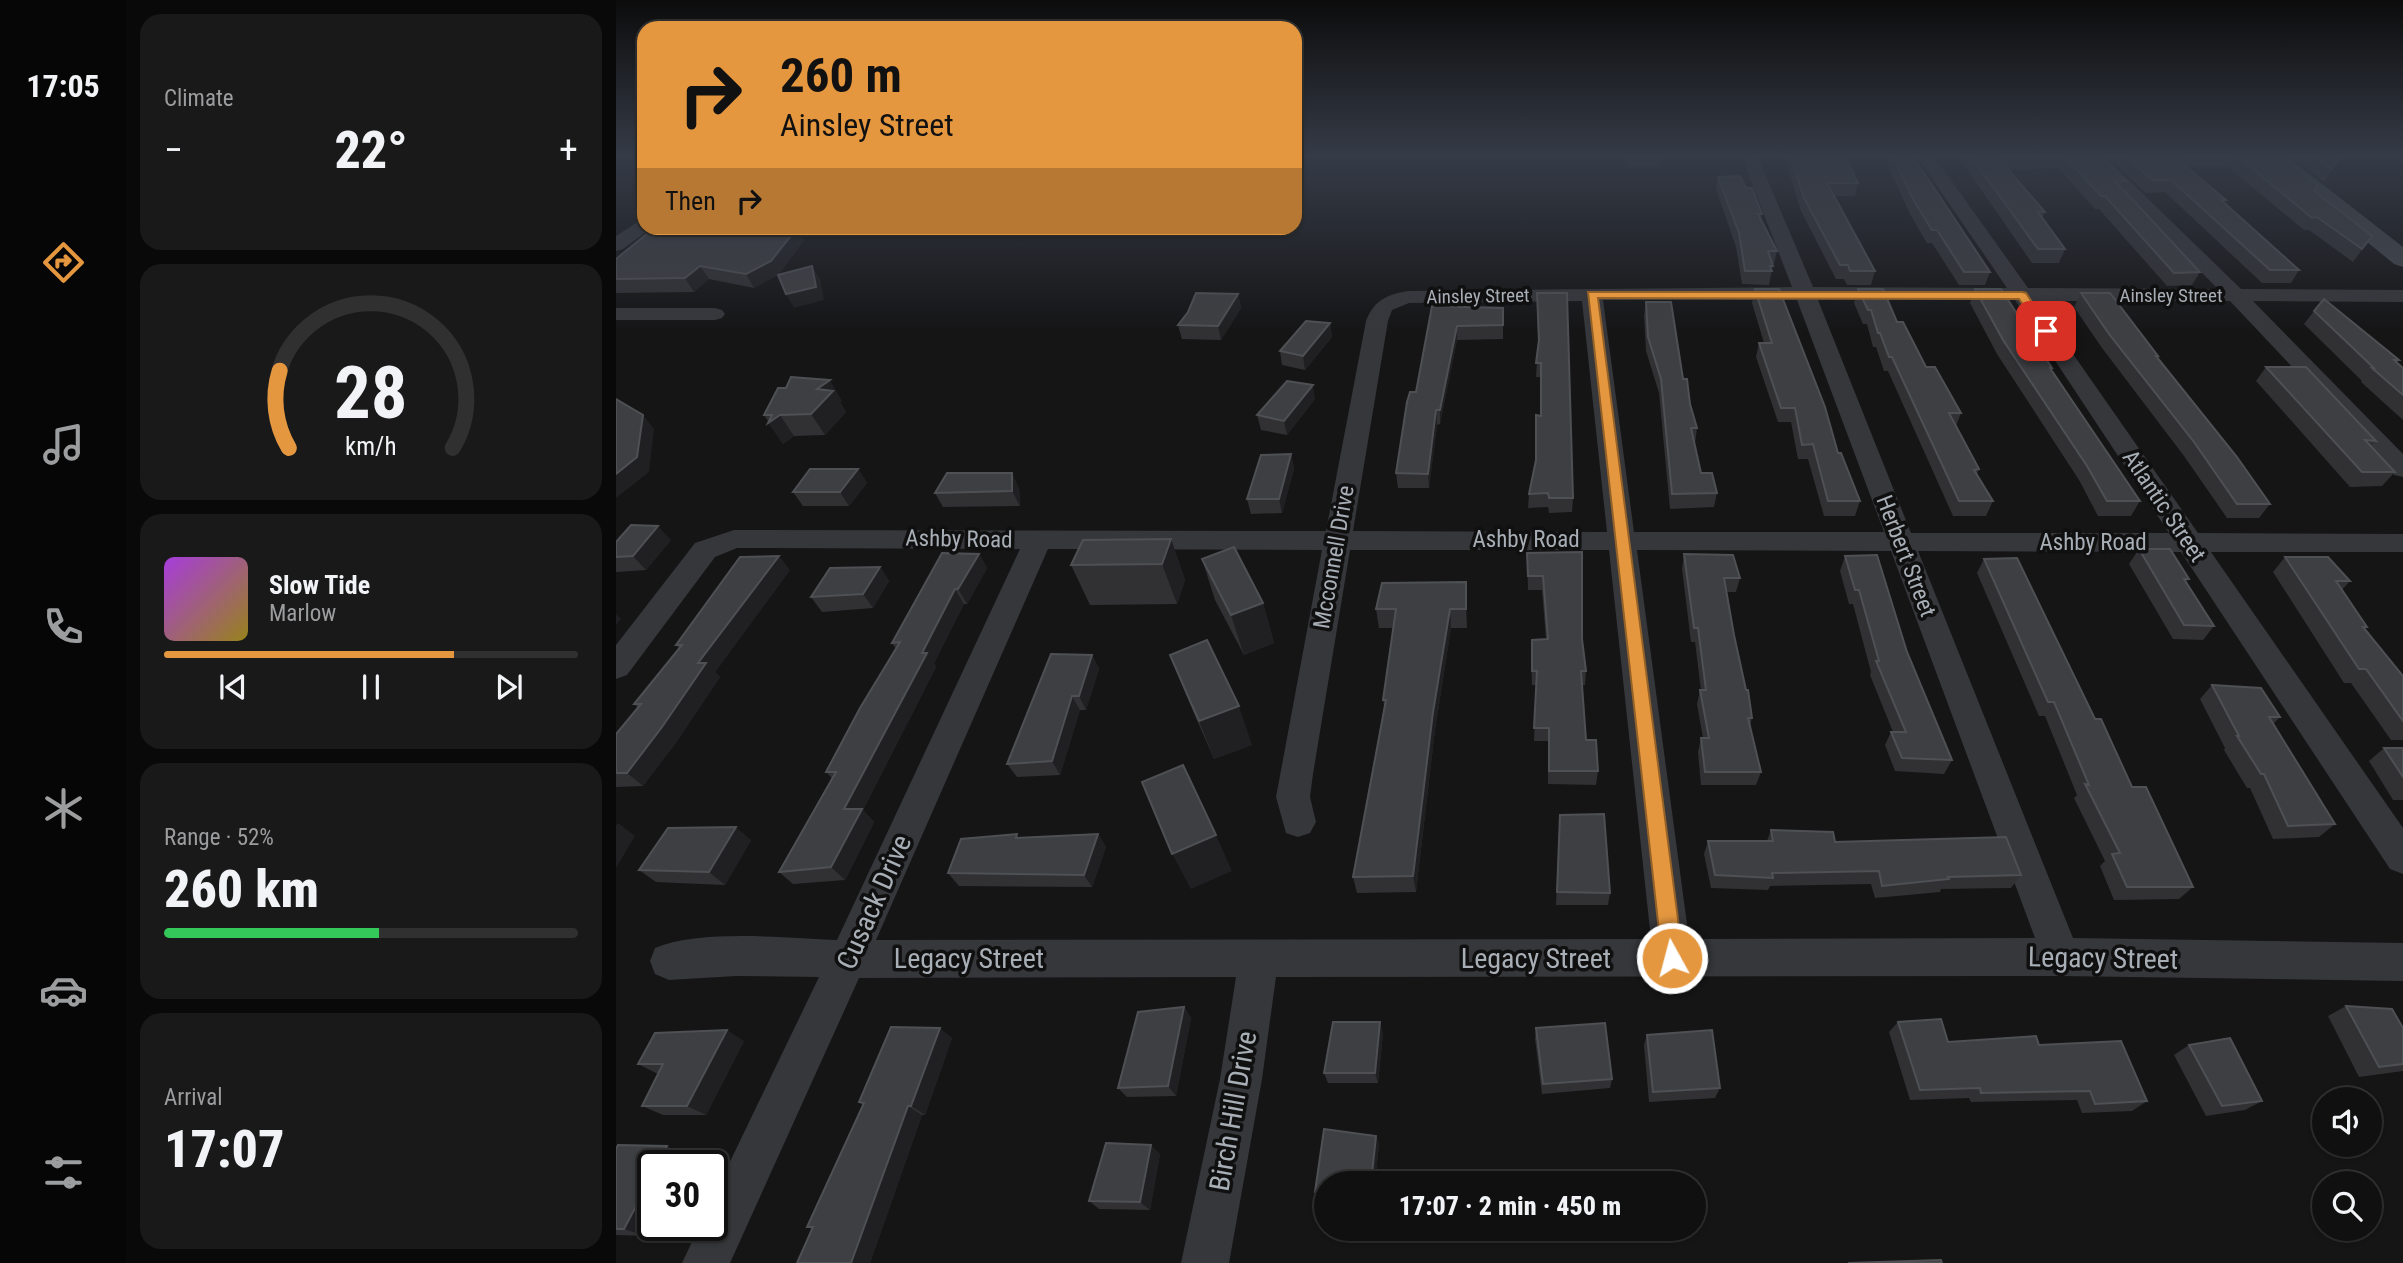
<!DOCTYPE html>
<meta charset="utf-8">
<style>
body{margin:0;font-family:"Roboto Condensed",sans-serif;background:#191919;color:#f1f3f6;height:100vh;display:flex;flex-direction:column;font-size:26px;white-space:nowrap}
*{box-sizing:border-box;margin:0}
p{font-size:23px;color:#9c9d9f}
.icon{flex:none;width:38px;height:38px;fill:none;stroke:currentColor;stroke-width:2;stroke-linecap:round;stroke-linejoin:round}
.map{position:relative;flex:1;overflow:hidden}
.side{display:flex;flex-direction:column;gap:14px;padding:14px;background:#090909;width:490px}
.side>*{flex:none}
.top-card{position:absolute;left:21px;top:21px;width:665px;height:214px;border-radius:21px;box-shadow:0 2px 5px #0004,0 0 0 2px #303030;background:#e4973f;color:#111;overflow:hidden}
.fabs{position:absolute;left:1696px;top:1087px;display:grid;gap:14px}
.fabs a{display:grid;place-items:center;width:70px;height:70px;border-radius:50%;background:#101010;box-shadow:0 2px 5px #0004,0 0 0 2px #303030;font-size:35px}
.speed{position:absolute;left:21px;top:1150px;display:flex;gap:14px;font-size:35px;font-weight:700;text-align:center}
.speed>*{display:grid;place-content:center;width:91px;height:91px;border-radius:50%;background:#101010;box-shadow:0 2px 5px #0004,0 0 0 2px #303030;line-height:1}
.speed .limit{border:4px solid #111;border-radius:10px;background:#fff;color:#111}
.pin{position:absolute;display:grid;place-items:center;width:60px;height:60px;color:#fff;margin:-30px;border-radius:14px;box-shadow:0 4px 10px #0006}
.me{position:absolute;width:77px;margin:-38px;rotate:353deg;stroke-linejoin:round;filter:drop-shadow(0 0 5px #0008)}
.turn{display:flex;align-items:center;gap:24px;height:147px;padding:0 28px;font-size:32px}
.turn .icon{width:91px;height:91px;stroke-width:2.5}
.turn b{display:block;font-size:49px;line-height:60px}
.then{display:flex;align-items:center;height:66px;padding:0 28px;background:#0003;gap:14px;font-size:26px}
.big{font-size:52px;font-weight:800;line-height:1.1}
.side .tile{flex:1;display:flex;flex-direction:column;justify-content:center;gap:10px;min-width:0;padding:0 24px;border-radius:21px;background:#191919}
.side .dial{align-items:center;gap:0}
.dial svg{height:182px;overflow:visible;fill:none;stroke:#303030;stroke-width:7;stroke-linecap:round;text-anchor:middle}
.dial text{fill:#f1f3f6;stroke:none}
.song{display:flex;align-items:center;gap:21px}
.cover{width:84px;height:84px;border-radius:10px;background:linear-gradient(135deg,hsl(280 70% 55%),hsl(50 70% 35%))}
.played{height:7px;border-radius:4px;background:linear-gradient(90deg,#e4973f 70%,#303030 70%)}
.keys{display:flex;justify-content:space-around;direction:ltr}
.heat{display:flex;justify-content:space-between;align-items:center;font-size:38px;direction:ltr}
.charge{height:10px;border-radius:5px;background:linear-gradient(90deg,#34c759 52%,#303030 0)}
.trip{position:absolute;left:698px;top:1171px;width:392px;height:70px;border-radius:35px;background:#101010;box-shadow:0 2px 5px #0004,0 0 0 2px #303030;font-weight:800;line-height:70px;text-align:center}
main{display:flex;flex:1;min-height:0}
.tab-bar{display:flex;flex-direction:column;width:126px;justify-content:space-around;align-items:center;background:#060606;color:#9c9d9f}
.tab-bar .icon{width:49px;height:49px}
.tab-bar .on{color:#e4973f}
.tab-bar b{font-size:32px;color:#f1f3f6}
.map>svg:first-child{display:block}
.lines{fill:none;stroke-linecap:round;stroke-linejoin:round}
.street{fill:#36373b;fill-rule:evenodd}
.secondary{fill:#44474b;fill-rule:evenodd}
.wall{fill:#313134}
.shaded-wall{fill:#202022}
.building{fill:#3e3f42;stroke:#4e5054;stroke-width:2}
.route{fill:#e4973f;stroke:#946229;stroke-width:2}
.labels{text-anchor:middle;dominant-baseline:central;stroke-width:7;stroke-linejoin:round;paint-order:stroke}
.far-street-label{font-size:19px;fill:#a8aeb5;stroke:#101011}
.street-label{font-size:23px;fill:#a8aeb5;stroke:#101011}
.near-street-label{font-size:28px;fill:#a8aeb5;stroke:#101011}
</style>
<main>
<nav class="tab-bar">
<b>17:05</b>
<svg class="icon on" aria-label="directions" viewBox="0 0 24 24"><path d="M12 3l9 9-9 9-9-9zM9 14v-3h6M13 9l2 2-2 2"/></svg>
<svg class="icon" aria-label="music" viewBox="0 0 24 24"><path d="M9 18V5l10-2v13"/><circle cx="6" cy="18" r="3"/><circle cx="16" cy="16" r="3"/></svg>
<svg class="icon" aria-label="phone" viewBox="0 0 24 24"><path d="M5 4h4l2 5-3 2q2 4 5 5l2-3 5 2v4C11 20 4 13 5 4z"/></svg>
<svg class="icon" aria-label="climate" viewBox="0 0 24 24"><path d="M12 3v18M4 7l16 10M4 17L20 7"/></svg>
<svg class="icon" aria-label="car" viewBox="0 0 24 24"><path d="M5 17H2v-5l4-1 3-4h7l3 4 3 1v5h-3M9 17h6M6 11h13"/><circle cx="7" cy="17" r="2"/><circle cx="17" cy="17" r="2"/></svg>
<svg class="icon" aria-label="filters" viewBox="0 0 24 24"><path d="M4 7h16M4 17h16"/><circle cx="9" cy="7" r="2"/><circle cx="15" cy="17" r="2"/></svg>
</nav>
<section class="side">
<div class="tile"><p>Climate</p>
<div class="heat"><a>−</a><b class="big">22°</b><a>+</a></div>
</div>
<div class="tile dial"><svg viewBox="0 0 100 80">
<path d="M14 69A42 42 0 1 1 86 69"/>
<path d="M14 69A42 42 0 0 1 10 35" stroke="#e4973f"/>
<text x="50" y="56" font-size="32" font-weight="700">28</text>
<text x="50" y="72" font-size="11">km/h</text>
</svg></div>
<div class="tile">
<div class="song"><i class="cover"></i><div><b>Slow Tide</b><p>Marlow</p></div></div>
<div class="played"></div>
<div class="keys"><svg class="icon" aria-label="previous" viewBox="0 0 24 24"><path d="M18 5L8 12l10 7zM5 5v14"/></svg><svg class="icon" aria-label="pause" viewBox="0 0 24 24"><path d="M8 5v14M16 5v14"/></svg><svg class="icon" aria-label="next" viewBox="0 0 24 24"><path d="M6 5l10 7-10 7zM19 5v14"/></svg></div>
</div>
<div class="tile"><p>Range · 52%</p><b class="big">260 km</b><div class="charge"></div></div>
<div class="tile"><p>Arrival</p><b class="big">17:07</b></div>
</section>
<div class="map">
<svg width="1787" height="1263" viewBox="0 0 1787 1263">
<rect width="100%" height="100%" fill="#151516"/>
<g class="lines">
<path class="street" d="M1125 155H1141L1197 287 1391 288 1300 155H1317L1412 288 1602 289 1469 155H1487L1625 289 1787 290V302L1637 301 1787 454V477L1778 475 1614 301H1420L1582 533 1787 534V552H1595L1787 828V874L1774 869 1565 552 1302 551 1457 938 1787 943V981L1445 976 660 977 646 1079 613 1263H565L604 1079 620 977 243 978 114 1263H66L84 1225H96V1199L203 977 120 976 53 980 39 974 34 961 39 948C85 929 171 938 221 940L404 549 121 548 99 557 11 675 0 679V645L79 543 118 530 710 531 750 321C758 300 772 294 793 291L1176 287ZM987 300H1181L1268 532H1018ZM1202 300H1399L1553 533H1295ZM966 301 991 532 737 531 772 321 776 310 793 303ZM432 549 706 550 660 797 670 833 682 837 694 833 700 822 694 797 697 774 734 550H993L1035 939 260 940ZM1021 550 1275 551 1419 938 1073 939Z
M28 218V228H35L7 249 0 251V236Z
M0 308H99L106 310 109 314 106 318 99 320H0Z"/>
<path class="secondary" d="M1645 155H1669L1787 247V267L1778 264Z"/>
</g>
<path class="wall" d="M1007 155H1046L1045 166 1010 167Z
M1169 155H1229L1242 183 1239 196H1218L1259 271 1255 285H1231L1228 279H1220L1185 211 1169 158Z
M1267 155H1296L1374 272 1369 285H1343L1316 243H1311L1294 214Z
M1341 155H1483L1510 181 1507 188 1584 272 1576 285 1551 286 1483 209H1479L1442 168 1392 170 1429 212 1426 218 1449 249 1443 263H1416Z
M1494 155H1663L1702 186 1699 191 1756 236 1737 262 1693 230H1688L1612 167H1571L1610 200 1609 203 1683 270 1675 283H1646L1549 192 1530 193 1493 158Z
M1674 155H1727L1708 182Z
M1778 155H1787V162Z
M1102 177 1130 188 1146 214 1145 220 1161 251 1158 264H1157L1153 285 1126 284 1120 247 1100 189Z
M38 228H152L188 240 163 274 138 288 93 279 78 292 0 293V259Z
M1139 289 1222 453 1244 501 1239 516H1208L1192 459H1182L1175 422H1162L1140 357 1143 343H1148L1136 303Z
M1242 289 1281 322 1310 367 1345 413 1340 426 1363 469 1361 474 1377 501 1370 516H1337L1272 371H1268L1260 347H1257L1251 324H1247L1238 303Z
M1359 289 1436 368V370L1524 501 1515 516H1482L1463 480 1381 354 1354 303Z
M921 293 957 498 956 512 933 513 932 507 912 508 913 494 920 462 925 416 924 377H920L922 346Z
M1465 293 1542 356 1541 358 1654 504 1643 518H1611L1568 456 1486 348 1458 307Z
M622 294 625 308 605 340 566 339 562 325 572 312Z
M1030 302 1067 379 1081 428 1079 443H1078L1085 473 1101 493 1098 507 1054 509 1043 393 1030 351 1028 316Z
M816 306 887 308V339L841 340 824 424 821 425 813 488H782L780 473 800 392Z
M1698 311 1783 360 1781 363 1787 368V420L1745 382 1746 381 1688 324Z
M714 323 716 337 689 370 666 365 664 351Z
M1650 367 1760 441 1755 446 1779 472 1766 486 1734 487 1640 381Z
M699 399 671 435 645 430 641 415Z
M226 401 224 402 230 412 209 435 178 436 167 444 148 415Z
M675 454 678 469 666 513 635 514 631 499Z
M242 469 251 483 233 506H187L177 492Z
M403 488 404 506 327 507 319 493Z
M555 539 569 580 561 604 474 605 455 565Z
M55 540 30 570 0 572V542Z
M1523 549 1573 579 1570 582 1598 626 1587 640 1557 639 1513 564Z
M911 553 966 639 970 671 969 685H966L970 740 982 771 980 785 932 784V741H918L920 685H916L915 654 930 639 926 590H912Z
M363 554 371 568 351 604H348L318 663 320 667 247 810 258 822 229 880 177 884 163 872 216 778 210 772 280 649 276 643Z
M1068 554 1124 578 1120 592H1111L1118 635 1136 718 1134 726 1145 772 1140 785H1085L1082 752 1085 738H1087L1081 704 1084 690H1085L1079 642H1075L1066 569Z
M1229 556 1291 652 1336 760 1328 774 1279 771 1269 745 1275 732H1277L1254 675 1255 672 1237 604H1233L1224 571Z
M1669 557 1734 581 1726 590 1751 627 1749 629 1787 676V740H1775L1735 683H1728L1657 572Z
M586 559 647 603 658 643 628 655 599 600Z
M1368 559 1479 719 1516 787 1577 887 1563 899 1498 900 1484 866 1489 861 1458 798 1461 795 1429 716H1423L1361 573Z
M264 567 273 581 257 608 206 612 195 597Z
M174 570 99 672 104 677 61 741 27 786 0 787V734L22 708 18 704 63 648 60 645Z
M850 601 851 628H835L819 730 800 892 741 893 737 877 768 706 767 700 778 628H763L760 609Z
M476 655 483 669 470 710H464L444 775 401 777 391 764Z
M554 655 636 745 598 759 570 695Z
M1596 685 1664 717 1657 724 1719 824 1703 837 1657 839 1634 788H1631L1608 750 1609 748 1584 699Z
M1768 748H1787V800H1777L1753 761Z
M944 815 994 893 992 905H940Z
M1155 830 1219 842 1405 875 1395 888 1325 889 1324 892 1259 898 1255 884 1154 886 1152 890 1095 888 1088 854 1092 841H1151Z
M482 834 490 847 476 887 343 886 332 873 404 838Z
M135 840 109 885 40 882 23 870Z
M1730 1006 1787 1064V1071L1743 1077 1712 1016Z
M568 1007 575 1018 560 1096 511 1097 502 1088Z
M1282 1022 1332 1042 1423 1045 1531 1101 1516 1111 1466 1113 1461 1100 1355 1102 1353 1098 1294 1100 1273 1032Z
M920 1028 996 1079 994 1088 926 1094 919 1039Z
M767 1033 762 1083H712L708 1073Z
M1031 1035 1104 1088 1099 1098 1033 1102 1028 1045Z
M336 1038 309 1115H306L254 1263H181L196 1229 191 1227 247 1105 243 1102Z
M128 1041 90 1115H47L26 1106 42 1074 22 1064Z
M1573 1045 1646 1101 1629 1110 1590 1116 1558 1055Z
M708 1129 760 1136 763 1144 759 1183H710V1200H703L699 1192Z
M0 1149 71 1155 37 1166V1223L30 1236 0 1235Z
M544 1154 534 1210 483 1209 473 1201Z"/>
<path class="shaded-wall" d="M1727 155 1721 165 1708 182 1715 169Z
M181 228 188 240 163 274 138 288 130 274Z
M84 266 93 279 78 292 69 278Z
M196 266 204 279 208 300 178 308 170 294Z
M622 294 625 308 605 340 602 326Z
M714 323 716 337 689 370 687 356Z
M841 326V340L824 424V410Z
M214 380 226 401 224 402 230 412 209 435 195 414 201 389Z
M697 385 699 399 671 435 668 421Z
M820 410 821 425 813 488 812 474Z
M27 415 38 429 33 472 0 498V474Z
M164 415 178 436 167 444 152 423Z
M675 454 678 469 666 513 663 499Z
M242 469 251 483 233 506 224 492Z
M396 473 403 488 404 506 396 491Z
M42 526 55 540 30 570 17 556Z
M555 539 569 580 561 604 546 564Z
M363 554 371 568 351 604 342 589Z
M163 556 174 570 99 672 104 677 61 741 27 786 11 773 82 663Z
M264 567 273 581 257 608 247 594Z
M339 589 348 604 318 663 320 667 247 810 258 822 229 880 215 867 228 809 306 653Z
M647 603 658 643 628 655 615 615Z
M834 609 835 628 819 730 800 892 797 876 817 712Z
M0 614 5 619 0 625Z
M476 655 483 669 470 710 463 696Z
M456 696 464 710 444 775 436 761Z
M623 706 636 745 598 759 583 721Z
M2 823 19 836 0 868V826Z
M120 827 135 840 109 885 93 872Z
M482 834 490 847 476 887 468 875Z
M600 835 616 871 575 889 556 854Z
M568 1007 575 1018 560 1096 552 1086Z
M764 1022 767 1033 762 1083 759 1073Z
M324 1028 336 1038 309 1115 295 1106Z
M111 1030 128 1041 90 1115 71 1106Z
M292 1106 306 1115 254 1263H235Z
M760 1136 763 1144 759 1183H755Z
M535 1145 544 1154 534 1210 524 1202Z
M51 1146 71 1155 66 1166H41Z
M37 1174V1223L30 1236 8 1229Z"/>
<path class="building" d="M1174 155H1229L1242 183H1211L1259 271H1234L1232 265H1224L1188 198Z
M1276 155H1296L1374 272H1348L1321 230H1316L1298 201Z
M1354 155H1444L1382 158 1429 212H1422L1449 249H1422Z
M1447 155H1483L1510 181 1500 182 1584 272 1558 273 1489 196H1485Z
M1509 155H1558H1556L1610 200H1605L1683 270H1654L1555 180H1536Z
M1620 155H1663L1702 186 1698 191 1756 236 1746 249 1701 217 1696 218Z
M1697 155H1726L1715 169Z
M1124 176 1130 188H1136L1146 214H1142L1161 251H1152L1157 266H1154L1156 271H1129L1123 233 1102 177Z
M38 228H132L131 229 181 228 155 261 130 274 84 266 69 278 0 279V259Z
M196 266 200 287 170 294 162 275Z
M1139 289H1163L1209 407 1222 453H1225L1244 501H1212L1197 444 1186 445 1179 408H1165L1143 343H1156Z
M1242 289H1267L1281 322H1287L1310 367H1319L1345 413H1333L1363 469 1358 470 1377 501H1343L1276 357H1273L1264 333H1262L1255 310H1252Z
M1359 289H1385L1436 368H1434L1524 501H1491L1471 466 1387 340Z
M580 293 622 294 602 326 562 325 572 312Z
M921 293H951L957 498H933L932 493 913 494 920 460V415L925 416V363H920L923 340Z
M1465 293H1494L1542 356H1540L1621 457 1654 504H1621L1578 442 1493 334Z
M1708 299 1783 360H1778L1787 368V395L1756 368H1758L1698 311Z
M1030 302H1055L1067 379H1071L1074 404 1081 428H1075L1085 473H1096L1101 493 1056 494 1045 379 1032 337Z
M816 306 887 308V325L841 326 824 410H820L812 474 780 473 791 402 794 392H800Z
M690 321 714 323 687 356 664 351Z
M1650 367H1690L1760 441 1749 440 1779 472H1746Z
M175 377 214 380 201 389 217 391 195 414 164 415 152 423 156 415H148L162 388H170Z
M671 381 697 385 668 421 641 415Z
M0 399 27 415 21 457 0 474Z
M675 454 663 499H631L645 455Z
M194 469H242L224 492H177Z
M331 473H396V491L319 493Z
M15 525 42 526 17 556 0 557V542Z
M555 539 546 564 455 565 467 540Z
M618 547 647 603 615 615 586 559Z
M1523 549H1554L1573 579H1568L1598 626 1568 625Z
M966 552V639L970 671H965L970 740H980L982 771H933V728H918L921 671H916V640L932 639 927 576H912L911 553Z
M326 553 363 554 342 589H339L306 653H311L228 809H246L215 867 163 872 220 772H210L244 708 284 642 276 643Z
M1068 554 1117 555 1124 578H1108L1118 635 1130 690H1132L1136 718H1132L1145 772H1089L1085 738H1093L1084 690H1090L1082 628H1078Z
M1261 555 1291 652 1336 760 1286 758 1275 732H1290L1260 661H1263L1243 590H1239L1229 556Z
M163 556 82 663H90L46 727 11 773H0V734L25 704H18L66 645H60L124 557Z
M1669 557H1712L1734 581H1720L1751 627H1747L1787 676V721L1750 669H1743Z
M1401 558 1479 719H1485L1516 787H1530L1577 887H1511L1496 854 1504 853 1469 784 1473 785 1438 702H1432L1368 559Z
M264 567 247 594 195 597 214 568Z
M850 582V609H834L817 712 797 876 737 877 770 700H767L780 609H760L766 583Z
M591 640 623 706 583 721 554 655Z
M435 654 476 655 463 696H456L436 761 391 764Z
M1596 685 1645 688 1664 717H1653L1719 824 1672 826 1648 774H1645L1621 736H1623Z
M1768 748H1787V777Z
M567 765 600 835 556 854 526 782Z
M988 814 994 893 941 892 944 815Z
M120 827 93 872 23 870 52 828Z
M1155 830 1217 832 1219 842 1390 837 1405 875 1332 877 1333 879 1266 886 1263 871 1156 873 1157 878 1099 875 1092 841H1157Z
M401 834 400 838 482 834 468 875 332 873 345 839Z
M1730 1006 1776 1009 1787 1028V1064L1763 1067Z
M568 1007 552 1086 502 1088 522 1012Z
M1325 1019 1332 1042 1420 1036 1423 1045 1505 1041 1531 1101 1479 1104 1474 1091 1365 1093 1364 1088 1304 1090 1282 1022Z
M717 1022H764L759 1073H708Z
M989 1023 996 1079 927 1084 920 1028Z
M275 1027 324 1028 295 1106H292L235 1263H181L197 1227H191L248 1103 243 1102Z
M111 1030 71 1106H26L47 1064H22L39 1033Z
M1096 1030 1104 1088 1037 1092 1031 1035Z
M1614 1038 1646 1101 1606 1106 1573 1045Z
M708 1129 760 1136 755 1183H710V1192H699Z
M490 1143 535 1145 524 1202 473 1201Z
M2 1145 51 1146 41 1166H37V1174L8 1229H0V1149Z
M1325 1260 1326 1263H1232Z"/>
<linearGradient id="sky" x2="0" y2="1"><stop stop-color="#0c0c0c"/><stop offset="0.47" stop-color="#353b47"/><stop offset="1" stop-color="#353b47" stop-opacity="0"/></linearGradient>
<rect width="1787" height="332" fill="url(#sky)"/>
<path class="route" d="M972 292H1406L1410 293 1435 331 1426 333 1403 299 982 298 1067 958 1064 965 1056 968 1049 965 1046 958Z"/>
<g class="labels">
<g class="far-street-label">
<text x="1555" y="295">Ainsley Street</text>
<text transform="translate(862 296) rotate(-1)">Ainsley Street</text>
</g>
<g class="street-label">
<text transform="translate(1548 506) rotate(56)">Atlantic Street</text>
<text transform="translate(343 539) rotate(1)">Ashby Road</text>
<text x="910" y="539">Ashby Road</text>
<text x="1477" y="542">Ashby Road</text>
<text transform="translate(1290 556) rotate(69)">Herbert Street</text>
<text transform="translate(718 557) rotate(-80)">Mcconnell Drive</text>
</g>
<g class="near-street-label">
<text transform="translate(258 902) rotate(-66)">Cusack Drive</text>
<text x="353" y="958">Legacy Street</text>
<text x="920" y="958">Legacy Street</text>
<text transform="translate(1487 958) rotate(1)">Legacy Street</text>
<text transform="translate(617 1111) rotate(-80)">Birch Hill Drive</text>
</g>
</g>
</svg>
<div class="fabs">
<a><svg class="icon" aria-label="sound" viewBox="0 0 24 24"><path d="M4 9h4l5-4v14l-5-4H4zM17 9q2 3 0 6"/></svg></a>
<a><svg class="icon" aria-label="search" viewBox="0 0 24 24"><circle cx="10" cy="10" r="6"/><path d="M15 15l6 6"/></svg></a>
</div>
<div class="speed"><div class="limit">30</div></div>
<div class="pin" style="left:1430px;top:331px;background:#d93025"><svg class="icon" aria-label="arrive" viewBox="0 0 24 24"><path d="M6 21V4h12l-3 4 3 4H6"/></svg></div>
<svg class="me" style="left:1056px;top:958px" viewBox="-20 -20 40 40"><circle r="17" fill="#e4973f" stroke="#fff" stroke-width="3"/><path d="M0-11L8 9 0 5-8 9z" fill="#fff"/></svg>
<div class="trip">17:07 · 2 min · 450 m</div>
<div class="top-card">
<div class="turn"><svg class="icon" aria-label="right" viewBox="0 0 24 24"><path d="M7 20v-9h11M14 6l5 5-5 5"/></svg><div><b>260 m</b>Ainsley Street</div></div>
<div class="then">Then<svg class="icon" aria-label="right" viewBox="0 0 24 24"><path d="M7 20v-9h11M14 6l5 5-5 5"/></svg></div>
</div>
</div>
</main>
